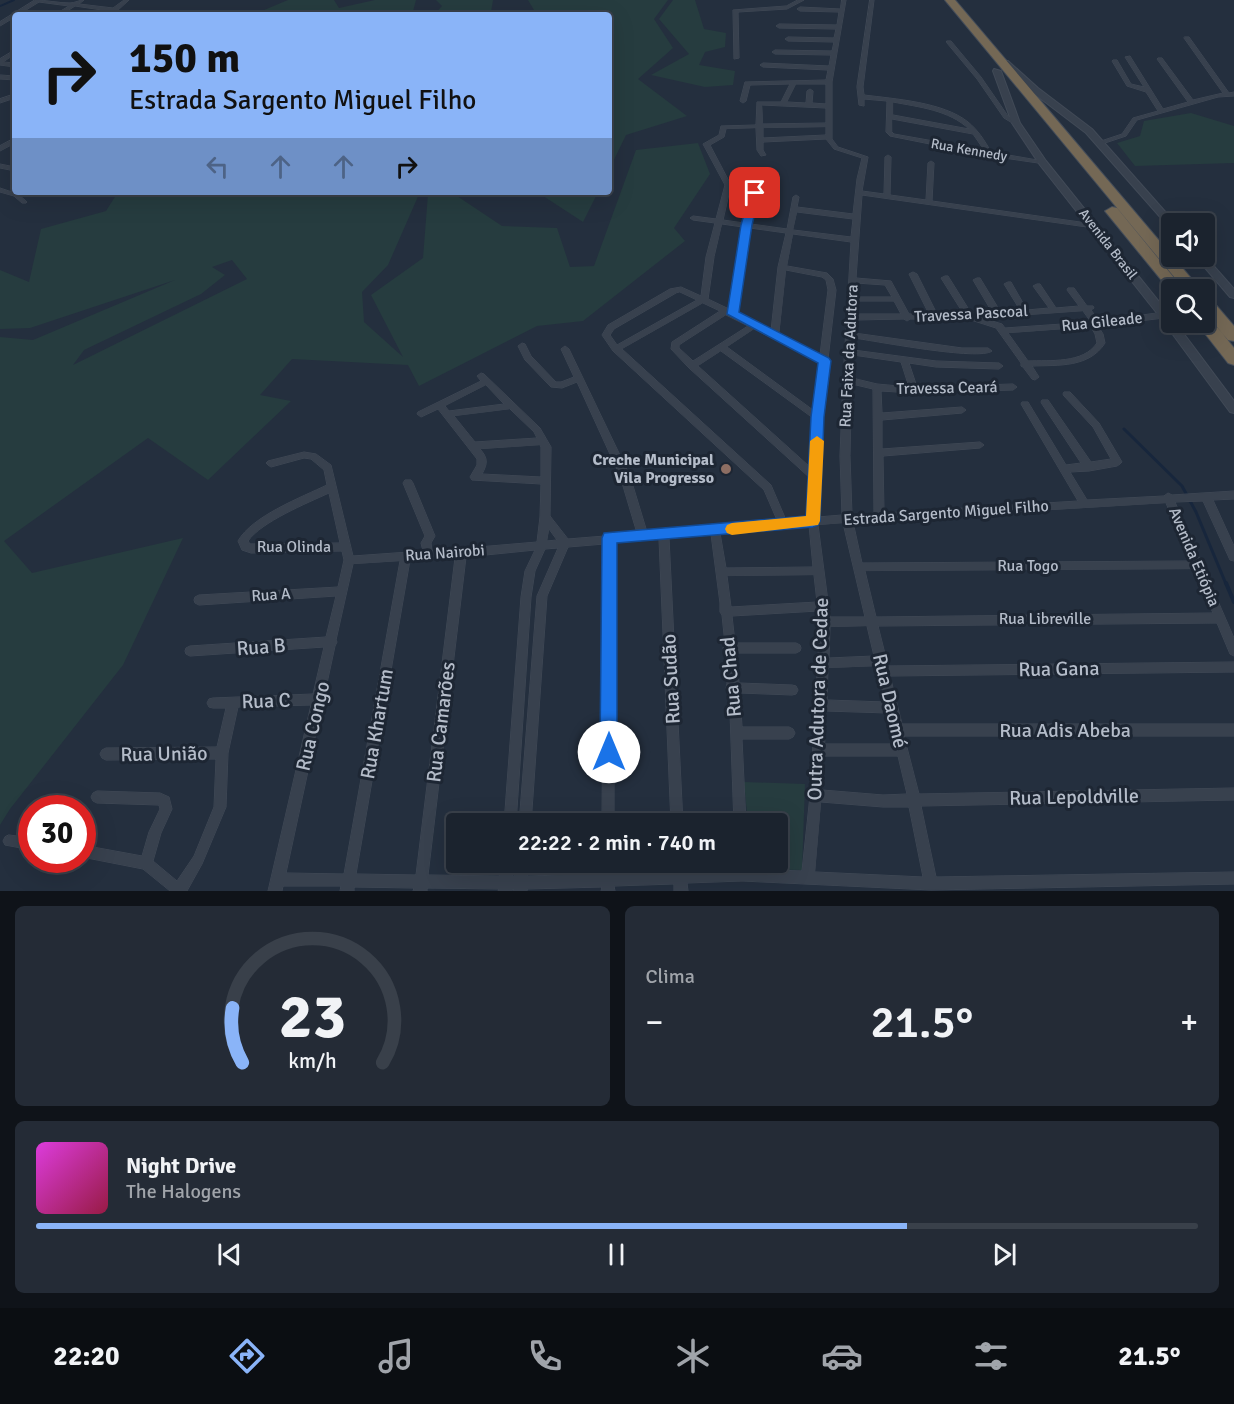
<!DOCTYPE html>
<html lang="pt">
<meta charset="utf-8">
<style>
body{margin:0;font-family:Signika,sans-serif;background:#242b36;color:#f1f3f6;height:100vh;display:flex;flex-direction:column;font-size:22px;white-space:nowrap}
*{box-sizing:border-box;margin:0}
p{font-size:20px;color:#a0a4aa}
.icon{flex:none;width:33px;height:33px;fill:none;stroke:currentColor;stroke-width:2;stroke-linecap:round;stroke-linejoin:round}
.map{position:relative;height:891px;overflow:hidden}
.drawer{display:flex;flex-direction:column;gap:15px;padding:15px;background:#0f1319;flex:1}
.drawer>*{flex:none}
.banner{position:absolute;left:12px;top:12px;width:600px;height:183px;border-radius:6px;box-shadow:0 6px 24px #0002,0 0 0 2px #39404a;background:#8ab4f8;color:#111;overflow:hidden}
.fabs{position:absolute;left:1161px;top:213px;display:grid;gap:12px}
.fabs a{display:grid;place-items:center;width:54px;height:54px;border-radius:6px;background:#1b232e;box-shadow:0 6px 24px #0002,0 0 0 2px #39404a;font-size:30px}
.speed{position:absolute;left:18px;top:795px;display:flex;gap:12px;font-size:30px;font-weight:700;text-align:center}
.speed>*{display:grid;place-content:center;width:78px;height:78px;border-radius:50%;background:#1b232e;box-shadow:0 6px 24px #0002,0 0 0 2px #39404a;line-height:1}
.speed .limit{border:9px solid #d22;background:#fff;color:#111}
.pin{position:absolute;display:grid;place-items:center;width:51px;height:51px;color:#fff;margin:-26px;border-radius:12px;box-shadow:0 3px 9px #0006}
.me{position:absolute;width:66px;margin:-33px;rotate:0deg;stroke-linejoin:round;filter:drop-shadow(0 0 4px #0008)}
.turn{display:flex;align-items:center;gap:21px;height:126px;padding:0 18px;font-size:27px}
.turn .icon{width:78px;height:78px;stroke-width:2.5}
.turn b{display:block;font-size:42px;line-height:51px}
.lanes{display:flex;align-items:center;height:57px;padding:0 18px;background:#0003;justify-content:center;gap:30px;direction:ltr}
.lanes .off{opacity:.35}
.big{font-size:45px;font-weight:600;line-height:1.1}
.drawer .widget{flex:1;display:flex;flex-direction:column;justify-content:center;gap:9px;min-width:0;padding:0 21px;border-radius:9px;background:#242b36}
.drawer .dial{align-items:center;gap:0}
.dial svg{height:156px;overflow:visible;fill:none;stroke:#39404a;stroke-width:7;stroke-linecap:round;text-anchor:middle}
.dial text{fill:#f1f3f6;stroke:none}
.song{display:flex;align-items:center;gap:18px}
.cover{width:72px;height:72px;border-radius:9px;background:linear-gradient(135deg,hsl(300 70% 55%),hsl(340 70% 35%))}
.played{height:6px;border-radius:3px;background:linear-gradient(90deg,#8ab4f8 75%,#39404a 75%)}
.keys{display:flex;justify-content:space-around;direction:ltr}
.heat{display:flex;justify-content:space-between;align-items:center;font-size:33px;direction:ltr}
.drawer .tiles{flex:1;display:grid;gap:15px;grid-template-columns:1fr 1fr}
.widget:last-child{grid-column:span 2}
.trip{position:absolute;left:446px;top:813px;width:342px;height:60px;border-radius:6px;background:#1b232e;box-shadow:0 6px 24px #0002,0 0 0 2px #39404a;font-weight:600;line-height:60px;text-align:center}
.menu{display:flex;height:96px;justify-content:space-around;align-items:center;background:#0b0e12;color:#a0a4aa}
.menu .icon{width:42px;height:42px}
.menu .active{color:#8ab4f8}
.menu b{font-size:27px;color:#f1f3f6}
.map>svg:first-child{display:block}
.green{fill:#263c3f;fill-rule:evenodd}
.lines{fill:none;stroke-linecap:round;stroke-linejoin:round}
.stream-far2{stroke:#17263c;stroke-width:2}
.stream-far1{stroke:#17263c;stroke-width:3}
.stream{stroke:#17263c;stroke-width:4}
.minor-casing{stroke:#414a57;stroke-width:1}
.tertiary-casing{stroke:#414a57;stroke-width:2}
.motorway-casing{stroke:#434c59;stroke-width:2}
.minor{fill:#38414e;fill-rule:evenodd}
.tertiary{fill:#38414e;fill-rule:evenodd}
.motorway{fill:#746855;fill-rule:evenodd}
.route{fill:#1a73e8;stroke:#114b97;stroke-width:1.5}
.slow{fill:#f59e0b}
.education-dot{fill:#8d6e63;stroke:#1d2633;stroke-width:2}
.labels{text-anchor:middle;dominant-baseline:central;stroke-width:6;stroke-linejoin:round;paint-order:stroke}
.far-street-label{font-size:14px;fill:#b4bcc9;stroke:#1d2633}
.street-label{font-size:16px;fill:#b4bcc9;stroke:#1d2633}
.poi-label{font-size:16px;font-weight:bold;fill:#b4bcc9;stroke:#1d2633;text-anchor:end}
.near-street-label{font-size:20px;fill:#b4bcc9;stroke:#1d2633}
</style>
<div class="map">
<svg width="1234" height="891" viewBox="0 0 1234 891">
<rect width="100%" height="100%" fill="#242f3e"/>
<path class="green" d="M288 0H334L339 8 375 0H416L412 15H252Z
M436 0H493L491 12 498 15H434L442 6Z
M528 0H668L654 19 673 48 638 79 687 116 626 135 609 170V15H537Z
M673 0H695L704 29 726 33 725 47 705 52 699 65 735 71 733 85 705 87 651 75 689 54 659 19Z
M1191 113 1234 126V163L1135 166 1117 143 1140 136 1144 121Z
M698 143 710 174 674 228 685 241 583 321 537 326 419 386 408 365 292 359 260 395 291 401 208 480 148 438 4 541 32 573 183 538 123 665 10 809 0 825V337L33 340 175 280 30 328 0 329V270L29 282 41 229 106 211 118 192H420L388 265 362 292 364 322 403 357 371 295 423 258 428 194 451 192 502 226 557 228 570 267 594 266 636 150ZM232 260 247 279 73 365 84 350 201 294 225 275 212 267Z
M537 192H598L583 222Z
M744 782 805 784 802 870 752 869V863L777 862V824L748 823Z"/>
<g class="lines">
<path class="stream-far2" d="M0 6 14 0"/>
<path class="stream-far1" d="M1124 429 1182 486 1196 512 1226 584"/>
<path class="stream" d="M1226 583 1234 602"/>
<defs>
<path id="minor" d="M35 0C46 0 58 3 70 3 75 3 79 0 84 0L79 4 113 8 124 0H129L117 11 111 14 108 12 109 11 75 6 61 15H54L69 6 39 2 18 15H15V17L0 26V22Z
M798 0H804L787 9 738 12 739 58 734 59 733 10 786 6Z
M842 0H846L832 82V139L838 147 868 157 862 191 884 194 885 157 888 155 891 157 890 195 926 200 928 163 931 161 934 163 932 201 1094 224 1098 226 1094 228 862 195 856 278 891 281 909 314H929L909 274 913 272 917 274 937 314 963 313 941 278 945 276H948L971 313 992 312 973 280 977 278H980L1000 311 1020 310 1004 284 1008 282H1011L1027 310 1049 308 1033 286 1037 284H1040L1056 308 1079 306 1067 290 1068 288H1074L1087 306H1093L1094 308 1091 310 1099 321 1164 312 1168 315 1164 318 1098 326 1103 334 1105 343C1089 368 1058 365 1032 366L1039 377 1035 380 1032 379 1023 367 1021 366V363L996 328 968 319H910L907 321 904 319 854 320V333L962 348H988L992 351C979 361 876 341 854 338L853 350 936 361 999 363 1003 366 999 369 936 367 909 363 917 387 1013 384 1017 387 1013 390 914 393 881 391 882 413 962 407 966 410 962 413 882 420V449L980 442 984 445 980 448 883 456 884 513 1078 501 1021 404 1022 402H1028L1066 465 1081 463 1042 404 1041 402 1042 400H1048L1091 462 1111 459 1093 427 1064 396 1063 394 1064 392H1070L1099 423 1122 462 1120 464 1117 466 1089 471 1070 472 1087 500 1164 496 1168 493 1172 495 1234 491V499L1213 500 1234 546V561L1230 560 1203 501 1175 502 1234 638V656L1230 654 1217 623 878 626 888 666 1234 662V672L890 676 902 724H1234V736H904L919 794 1234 788V800L921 806 936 877 1234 872V884L931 890 742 881 687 883 688 891H674V884L614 886 615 891H601L602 887 527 889V891H513L514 889H512V891H498L499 889 427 888V891H413L414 888 354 887V891H340L341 886H283L282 891H268L311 705 238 707 228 753 226 807 202 864 187 891H170L143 869 82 857V845L142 856 149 832 160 809 159 805 97 803 93 801 91 797 93 793 97 791 160 793 169 797 172 809 161 833 153 861 177 881 194 856 214 807 216 759 106 760 102 758 100 754 102 750 106 748 217 747 226 708H213L209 707 207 703 209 699 213 698 313 694 324 647 190 656 186 654 185 651 186 648 190 646 326 637 336 596 199 605 195 603 194 600 195 597 199 595 338 587 344 560 342 551 251 553 242 550 238 541C252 516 302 497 327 485L324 470 311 459 304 458 271 467 268 465 266 463 268 461 304 452 316 454 331 465 353 556 423 551 421 543 425 536 403 483 405 480H411L413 483 435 536 431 543 432 551 537 542 540 517 541 484 472 480 470 477 477 465V459L438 409 421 417 417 414 418 412 481 381 477 376 481 373 484 374 540 428 551 447 550 516 568 539 605 536 609 534 612 535 637 533 620 476 577 382 562 388 551 387 525 360 518 346 522 343 525 344 531 356 556 382H561L574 377 561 349 565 346 569 349 630 476 647 532 777 520 764 490 613 351 602 335 608 325 670 289 681 287 701 296 706 257 715 223 693 220 690 218 693 216 716 219 725 185 703 144 719 135 721 126 756 125 757 102H781L790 84 750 85 746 101 743 103 740 101 745 82 826 80 828 70 763 67 760 65 763 63 829 66 831 55 775 54 772 52 775 50 832 51 834 42 788 41 785 39 788 37 834 38 836 29 779 28 776 26 779 24 837 25 839 12 800 11 797 9 800 7 840 9ZM796 84H826V104L812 103 813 91 810 89 807 91 806 103 787 102ZM762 105 826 108V123L763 124ZM826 127V135L763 138V128ZM756 128 757 150 761 156 766 155 763 150V142L826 139 834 149 862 158 857 179 853 214 797 207 799 197 796 195 793 197 787 229 751 224 758 193 755 191 752 193 744 223 723 220 731 185 710 145 724 137 726 129ZM797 212 853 219 851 237 793 230ZM722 224 743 227 729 309 708 299 714 257ZM750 228 786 233 778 267 771 331 736 313ZM793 234 851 242 843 380 840 456 842 515 818 517 819 481 821 478 819 476 821 417 827 363 829 361 828 359 836 290 833 279 827 273 787 266ZM786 270 822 277 826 280 828 290 820 355 779 335ZM856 283 885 285 892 297H855ZM680 292 697 300 617 345 610 335 614 329 676 293ZM855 301H894L901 314H855ZM703 303 720 311 672 342 671 349 689 368 810 478 808 517 786 520 771 485 622 349ZM1083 311 1091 322 1005 328 1002 324 982 318ZM726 315 748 326 693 361 679 348V345L685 341ZM1091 327 1095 334 1097 343C1083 364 1050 360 1028 361L1008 333ZM754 329 819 362 813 410 727 347ZM721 351 813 418 810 467 698 366ZM853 355 901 362 909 387 877 384 852 378ZM852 384 873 389 874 513 852 515 850 456ZM486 385 504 404 449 411 445 406ZM510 409 534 432 537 438 475 442 454 416ZM540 445 541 447V477L482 474C488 463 488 458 480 449ZM329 493 340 543 250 544 248 541C261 522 307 503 329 493ZM1166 503 1190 561 862 563 853 522ZM843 523 865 617H830L818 525ZM809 525 813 567 726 568 720 533ZM549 529 557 540 547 541ZM711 534 720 603V612L722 615 725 644 723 648C728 657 729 678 726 688L728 692 730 713 734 824H746L742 739H789L793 737 795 733 793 729 789 727H742L740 693 792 695 796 694 798 690 796 686 792 685 739 683 736 653H796L800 651 801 648 800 645 796 643H735L732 616 818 611 820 622 810 796 802 871 742 869 686 871 685 862H673V871L614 873V862H602V874L527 876 528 862H516L515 876H512L513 862H501L500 876 428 875 466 557 535 550 525 571 521 597 504 824H516L531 597 535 571 545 549 558 548 537 596 519 824H531L547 596 568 547 604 544 602 824H614V543L659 539 671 824H683L669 538ZM455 558 416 875 356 874 410 560ZM400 561 344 874 286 873 335 646 337 642 336 640 353 564ZM1194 569 1213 613 876 617 865 571ZM814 575 817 602 731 607 727 576ZM867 626 874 656 829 658 830 627ZM877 666 885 702 827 700 828 668ZM826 711 888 713 891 728 890 730 895 744H825ZM824 756H898L907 794 883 795 822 790ZM821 802 883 807H909L923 877 815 872Z
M870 0H874L863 87 864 95C895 99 943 102 968 122 978 130 985 141 991 152L1043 161 1046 163 1045 164 990 156 890 136 886 132 887 101 864 99V106L859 105 857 87ZM893 102C919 107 949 110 969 129L893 115ZM892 119 973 134 984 150 894 134 892 132Z
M1185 37H1189L1229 93 1234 92V96L1218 97 1137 120 1126 136 1102 144H1098V142L1122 134 1133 118 1158 111 1146 92 1127 86 1112 61 1113 60H1117L1131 84 1144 87 1125 57 1130 56 1163 109 1188 102 1157 59 1158 58H1162L1193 100 1223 93 1184 38Z
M947 41H951L981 77 1008 116 1018 122V124H1014L1004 118 977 79 947 43Z
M15 50V54L3 62 15 63V67L0 65V59Z
M0 75 15 76V80L0 79Z
M15 94V98L0 103V99Z
M15 138V143L0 151V146Z
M0 164 15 167V171L0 168Z
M0 188 18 194 27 202 26 203H22L14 196 0 192Z
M9 835 32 838V850L5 845 3 841 5 837Z"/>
<path id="tertiary" d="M1002 61H1008L1038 88 1092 129 1176 224H1172V228L1169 227 1086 133 1032 92 1002 65Z
M994 69 1001 71 1020 123 1046 161 1168 313 1172 318V322H1175L1234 401V413L1230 412 1160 317 1040 165 1012 123 993 71Z
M1204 255 1234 289V298L1230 297 1195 256Z"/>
<path id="motorway" d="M945 0H955L1201 290H1185Z
M1112 207 1117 208 1184 290H1172V293L1105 211Z
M1204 296 1209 297 1234 326V341L1228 340 1204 312Z
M1204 317 1210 318 1234 348V365L1228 363 1196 322H1204Z"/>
</defs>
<use href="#minor" class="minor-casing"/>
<use href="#tertiary" class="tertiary-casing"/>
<use href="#motorway" class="motorway-casing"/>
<use href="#minor" class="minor"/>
<use href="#tertiary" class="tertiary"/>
<use href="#motorway" class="motorway"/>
</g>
<path class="route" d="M755 190 760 193 752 225 739 312 829 358 831 361 824 417 820 521 818 525 813 527 617 543V752L615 758 609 761 602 758 600 752 602 538 604 533 806 516 811 417 818 363 727 314 741 225 750 193Z"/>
<path class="slow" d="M817 436 824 441 820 521 818 525 732 535 727 533 725 529 727 525 732 523 806 516 810 441Z"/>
<circle class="education-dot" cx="726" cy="469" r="6"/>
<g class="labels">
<g class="far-street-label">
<text transform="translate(969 150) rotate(10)">Rua Kennedy</text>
<text transform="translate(1108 244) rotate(52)">Avenida Brasil</text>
</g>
<g class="street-label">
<text transform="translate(971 314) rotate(-3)">Travessa Pascoal</text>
<text transform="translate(1102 322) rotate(-6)">Rua Gileade</text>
<text transform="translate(849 356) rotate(-87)">Rua Faixa da Adutora</text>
<text transform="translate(947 388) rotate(-1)">Travessa Ceará</text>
<text transform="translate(946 513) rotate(-4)">Estrada Sargento Miguel Filho</text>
<text x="294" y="547">Rua Olinda</text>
<text transform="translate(445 553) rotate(-4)">Rua Nairobi</text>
<text transform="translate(1194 557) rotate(67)">Avenida Etiópia</text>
<text x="1028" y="566">Rua Togo</text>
<text transform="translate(271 595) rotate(-4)">Rua A</text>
<text x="1045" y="619">Rua Libreville</text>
</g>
<g class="poi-label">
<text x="714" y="460">Creche Municipal<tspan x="714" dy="18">Vila Progresso</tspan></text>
</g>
<g class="near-street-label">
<text transform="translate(261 647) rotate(-4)">Rua B</text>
<text transform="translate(1059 669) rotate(-1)">Rua Gana</text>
<text transform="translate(731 677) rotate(-95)">Rua Chad</text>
<text transform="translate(671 679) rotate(-93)">Rua Sudão</text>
<text transform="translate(818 699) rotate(-88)">Outra Adutora de Cedae</text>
<text transform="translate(266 701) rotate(-2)">Rua C</text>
<text transform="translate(890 701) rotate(77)">Rua Daomé</text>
<text transform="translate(441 722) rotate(-83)">Rua Camarões</text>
<text transform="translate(377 724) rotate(-80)">Rua Khartum</text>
<text transform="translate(313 726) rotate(-77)">Rua Congo</text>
<text x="1065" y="730">Rua Adis Abeba</text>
<text transform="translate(164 754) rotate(-1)">Rua União</text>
<text transform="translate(1074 797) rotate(-1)">Rua Lepoldville</text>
</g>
</g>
</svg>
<div class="fabs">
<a><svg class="icon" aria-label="sound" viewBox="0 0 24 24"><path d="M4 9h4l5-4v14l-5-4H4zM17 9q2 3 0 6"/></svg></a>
<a><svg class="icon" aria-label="search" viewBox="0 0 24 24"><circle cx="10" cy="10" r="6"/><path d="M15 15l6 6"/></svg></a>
</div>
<div class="speed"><div class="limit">30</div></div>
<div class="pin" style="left:755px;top:193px;background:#d93025"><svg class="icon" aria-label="arrive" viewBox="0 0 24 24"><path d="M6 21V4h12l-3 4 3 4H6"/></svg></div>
<svg class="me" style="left:609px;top:752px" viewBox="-20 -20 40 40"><circle r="19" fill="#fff"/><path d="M0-13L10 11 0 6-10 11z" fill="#1a73e8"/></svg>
<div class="trip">22:22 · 2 min · 740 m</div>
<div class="banner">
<div class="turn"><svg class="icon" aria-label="right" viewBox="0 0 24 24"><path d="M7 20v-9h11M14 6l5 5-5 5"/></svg><div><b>150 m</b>Estrada Sargento Miguel Filho</div></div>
<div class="lanes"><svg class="icon off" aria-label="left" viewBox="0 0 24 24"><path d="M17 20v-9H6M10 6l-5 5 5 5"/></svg><svg class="icon off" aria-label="ahead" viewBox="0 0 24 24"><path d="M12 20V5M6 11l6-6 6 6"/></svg><svg class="icon off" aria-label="ahead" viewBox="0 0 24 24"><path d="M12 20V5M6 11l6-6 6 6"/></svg><svg class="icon" aria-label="right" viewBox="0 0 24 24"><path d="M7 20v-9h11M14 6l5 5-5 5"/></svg></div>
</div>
</div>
<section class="drawer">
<div class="tiles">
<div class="widget dial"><svg viewBox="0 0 100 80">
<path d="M14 69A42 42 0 1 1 86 69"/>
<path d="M14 69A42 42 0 0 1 9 41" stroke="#8ab4f8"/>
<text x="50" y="56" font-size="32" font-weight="700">23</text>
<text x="50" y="72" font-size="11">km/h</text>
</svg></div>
<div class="widget"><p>Clima</p>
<div class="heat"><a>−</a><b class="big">21.5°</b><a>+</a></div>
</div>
<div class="widget">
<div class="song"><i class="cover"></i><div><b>Night Drive</b><p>The Halogens</p></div></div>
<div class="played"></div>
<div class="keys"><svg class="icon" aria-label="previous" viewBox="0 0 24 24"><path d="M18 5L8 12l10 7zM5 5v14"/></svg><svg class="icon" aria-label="pause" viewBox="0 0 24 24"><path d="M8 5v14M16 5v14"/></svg><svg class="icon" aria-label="next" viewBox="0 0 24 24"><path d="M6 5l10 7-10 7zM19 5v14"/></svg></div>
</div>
</div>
</section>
<nav class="menu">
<b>22:20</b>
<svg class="icon active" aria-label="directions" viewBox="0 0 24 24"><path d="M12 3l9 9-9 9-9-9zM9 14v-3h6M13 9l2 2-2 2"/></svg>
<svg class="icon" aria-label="music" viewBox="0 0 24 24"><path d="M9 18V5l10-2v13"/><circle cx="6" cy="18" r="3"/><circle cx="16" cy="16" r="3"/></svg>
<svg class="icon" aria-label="phone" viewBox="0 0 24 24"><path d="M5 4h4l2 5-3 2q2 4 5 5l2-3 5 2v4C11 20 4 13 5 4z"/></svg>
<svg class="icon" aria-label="climate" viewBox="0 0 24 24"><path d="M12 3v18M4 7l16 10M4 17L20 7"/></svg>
<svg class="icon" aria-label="car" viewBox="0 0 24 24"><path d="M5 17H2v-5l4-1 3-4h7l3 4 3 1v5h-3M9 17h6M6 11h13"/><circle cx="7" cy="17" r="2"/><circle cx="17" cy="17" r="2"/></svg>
<svg class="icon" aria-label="filters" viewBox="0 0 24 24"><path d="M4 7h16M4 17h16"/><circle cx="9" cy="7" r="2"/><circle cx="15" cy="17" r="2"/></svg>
<b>21.5°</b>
</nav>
